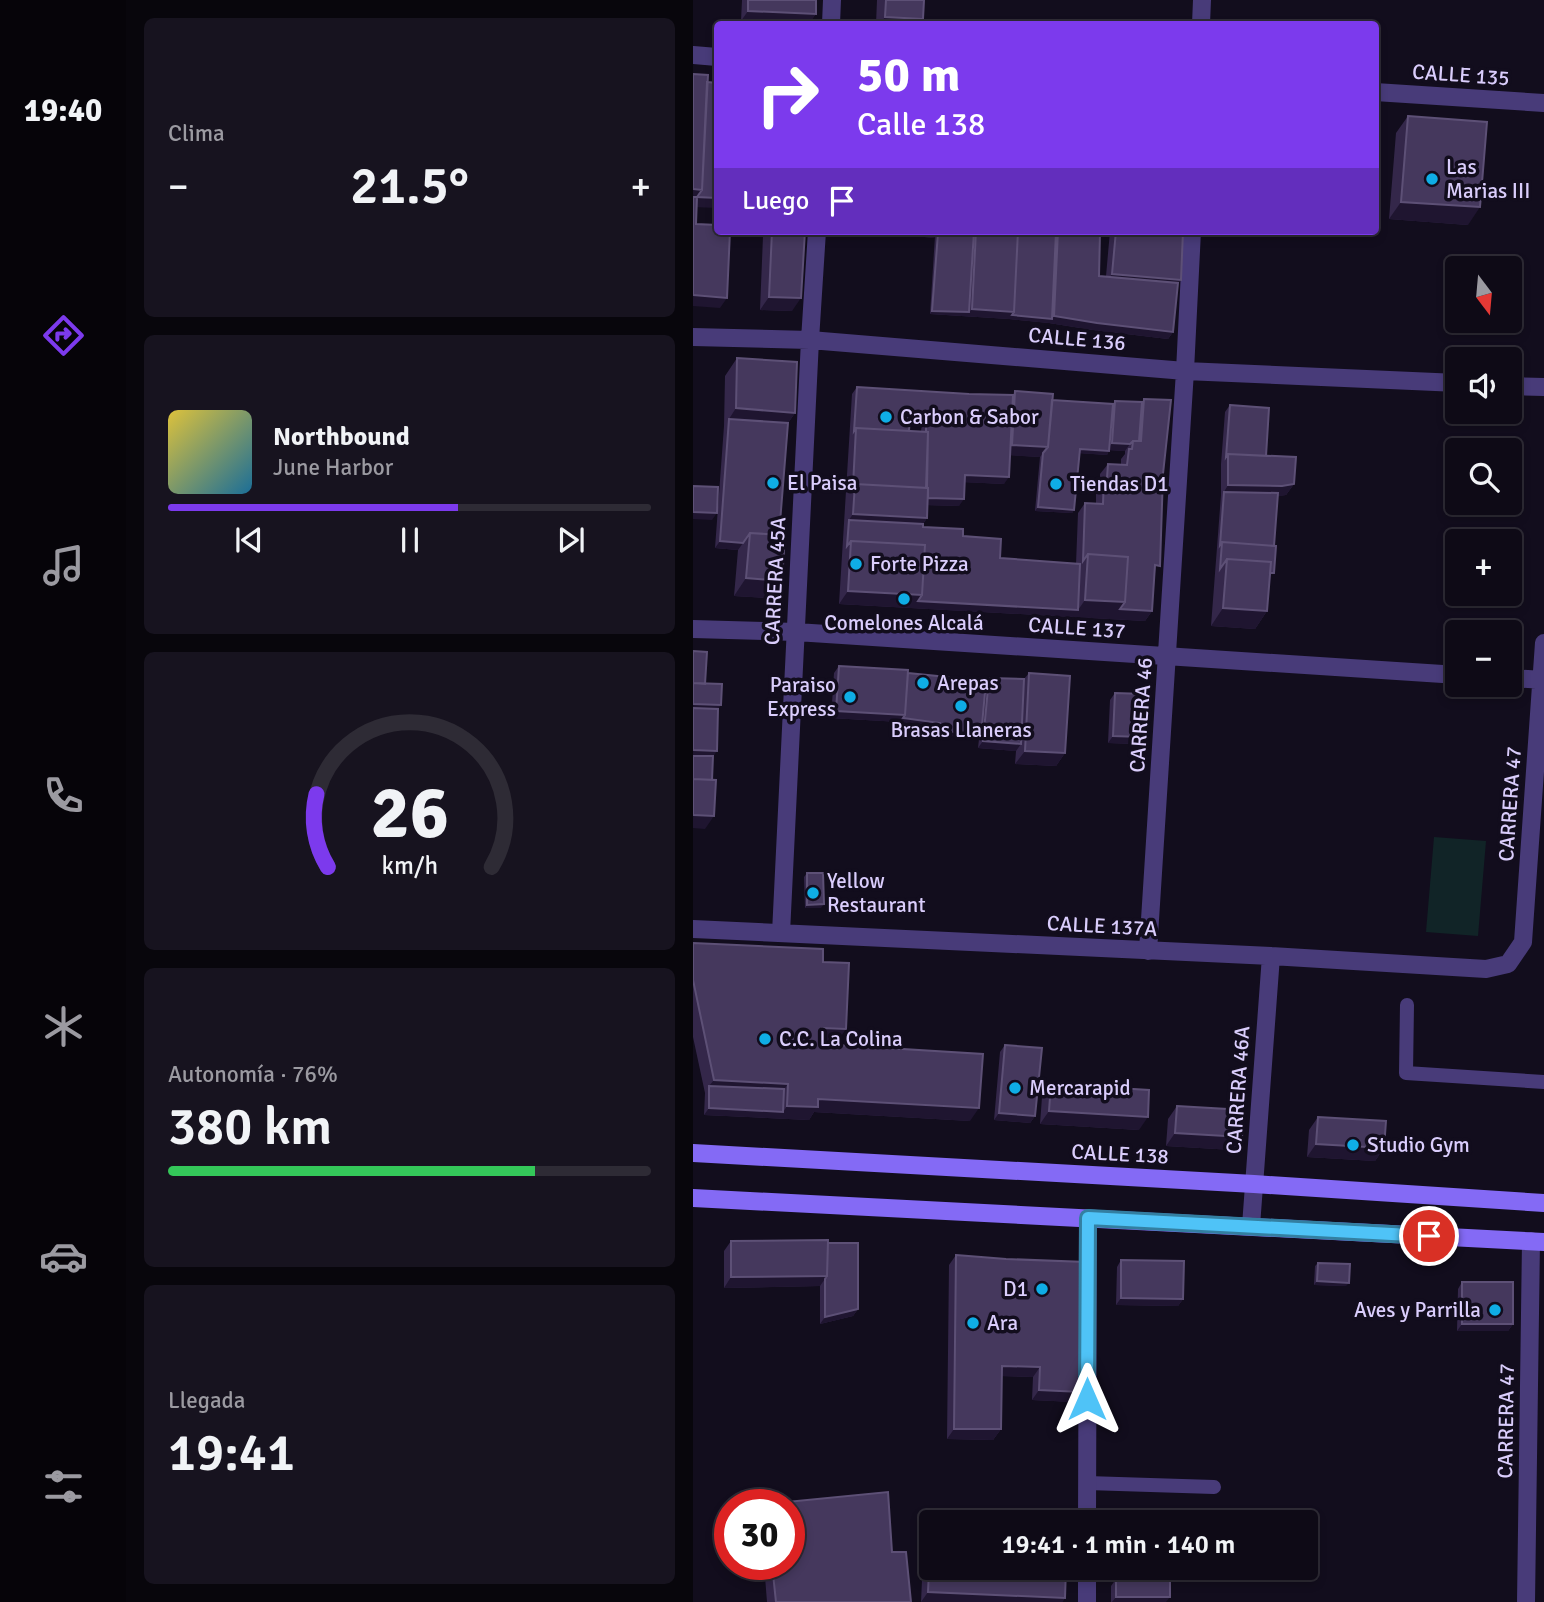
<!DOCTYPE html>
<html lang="es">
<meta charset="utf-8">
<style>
body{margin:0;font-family:Signika,sans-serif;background:#17131f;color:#f1f3f6;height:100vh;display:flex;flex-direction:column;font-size:26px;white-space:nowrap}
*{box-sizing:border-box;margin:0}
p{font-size:23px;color:#9b9aa1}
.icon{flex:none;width:38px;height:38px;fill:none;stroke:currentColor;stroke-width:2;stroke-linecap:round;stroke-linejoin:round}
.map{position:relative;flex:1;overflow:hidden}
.sheet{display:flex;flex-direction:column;gap:18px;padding:18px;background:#08060c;width:567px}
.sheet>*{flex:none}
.top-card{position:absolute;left:21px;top:21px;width:665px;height:214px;border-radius:7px;box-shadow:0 4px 10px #0003,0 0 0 2px #2e2b35;background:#7c3aed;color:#fff;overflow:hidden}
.needle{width:46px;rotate:164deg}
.buttons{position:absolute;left:752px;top:256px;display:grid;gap:14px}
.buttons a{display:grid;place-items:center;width:77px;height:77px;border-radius:7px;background:#0e0a16;box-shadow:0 4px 10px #0003,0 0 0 2px #2e2b35;font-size:35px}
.speed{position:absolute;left:21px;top:1489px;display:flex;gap:14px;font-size:35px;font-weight:700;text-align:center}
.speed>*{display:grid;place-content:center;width:91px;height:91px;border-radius:50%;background:#0e0a16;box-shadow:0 4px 10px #0003,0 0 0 2px #2e2b35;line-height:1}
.speed .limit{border:10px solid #d22;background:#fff;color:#111}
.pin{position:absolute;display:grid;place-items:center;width:60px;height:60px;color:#fff;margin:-30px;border:4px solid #fff;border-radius:50%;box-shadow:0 2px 7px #0007}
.me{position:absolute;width:77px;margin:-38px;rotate:0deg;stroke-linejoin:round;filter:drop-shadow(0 0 5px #0008)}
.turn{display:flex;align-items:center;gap:24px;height:147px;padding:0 28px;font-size:32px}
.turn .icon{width:91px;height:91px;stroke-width:2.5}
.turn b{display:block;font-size:49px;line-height:60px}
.then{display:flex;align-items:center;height:66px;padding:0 28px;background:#0003;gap:14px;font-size:26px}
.big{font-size:52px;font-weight:600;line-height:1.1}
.sheet .widget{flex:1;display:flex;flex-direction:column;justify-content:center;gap:10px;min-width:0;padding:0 24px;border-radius:10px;background:#17131f}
.sheet .dial{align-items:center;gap:0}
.dial svg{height:182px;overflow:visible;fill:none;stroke:#2e2b35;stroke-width:7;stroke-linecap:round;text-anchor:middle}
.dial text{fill:#f1f3f6;stroke:none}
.song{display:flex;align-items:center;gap:21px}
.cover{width:84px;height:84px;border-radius:10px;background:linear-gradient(135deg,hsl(50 70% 55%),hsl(200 70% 35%))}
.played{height:7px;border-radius:4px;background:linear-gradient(90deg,#7c3aed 60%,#2e2b35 60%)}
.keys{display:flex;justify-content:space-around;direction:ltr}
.heat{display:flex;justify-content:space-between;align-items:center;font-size:38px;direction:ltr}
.charge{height:10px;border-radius:5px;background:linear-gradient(90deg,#34c759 76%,#2e2b35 0)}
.trip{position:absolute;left:226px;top:1510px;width:399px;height:70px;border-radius:7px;background:#0e0a16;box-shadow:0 4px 10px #0003,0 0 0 2px #2e2b35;font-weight:600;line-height:70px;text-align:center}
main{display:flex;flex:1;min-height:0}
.tabs{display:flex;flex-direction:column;width:126px;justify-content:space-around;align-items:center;background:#060409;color:#9b9aa1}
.tabs .icon{width:49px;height:49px}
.tabs .current{color:#7c3aed}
.tabs b{font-size:32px;color:#f1f3f6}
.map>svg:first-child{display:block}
.green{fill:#112427}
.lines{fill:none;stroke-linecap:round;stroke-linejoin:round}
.lane{stroke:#483b79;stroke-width:14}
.street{stroke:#483b79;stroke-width:18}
.secondary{stroke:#846af5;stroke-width:18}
.wall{fill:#34274a;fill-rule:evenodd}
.shaded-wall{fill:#1f1530}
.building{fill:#45385d;stroke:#5d5076;stroke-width:2}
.route-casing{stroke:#337fa1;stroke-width:18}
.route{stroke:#4fc3f7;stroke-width:12}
.poi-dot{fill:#0fade5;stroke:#120d1d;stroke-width:2.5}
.labels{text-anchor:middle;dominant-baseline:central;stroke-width:7;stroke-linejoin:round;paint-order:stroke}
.street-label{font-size:21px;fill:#dacdfc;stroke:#120d1d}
.poi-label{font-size:21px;fill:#dacdfc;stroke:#120d1d;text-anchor:start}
</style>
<main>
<nav class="tabs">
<b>19:40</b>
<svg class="icon current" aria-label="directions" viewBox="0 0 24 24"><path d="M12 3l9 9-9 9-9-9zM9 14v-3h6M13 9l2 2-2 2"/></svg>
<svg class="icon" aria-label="music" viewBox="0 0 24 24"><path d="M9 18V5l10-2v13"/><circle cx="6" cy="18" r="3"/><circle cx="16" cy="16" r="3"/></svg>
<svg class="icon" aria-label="phone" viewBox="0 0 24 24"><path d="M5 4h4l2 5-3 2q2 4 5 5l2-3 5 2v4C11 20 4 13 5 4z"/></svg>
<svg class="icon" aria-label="climate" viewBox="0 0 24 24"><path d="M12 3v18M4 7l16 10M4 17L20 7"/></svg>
<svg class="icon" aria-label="car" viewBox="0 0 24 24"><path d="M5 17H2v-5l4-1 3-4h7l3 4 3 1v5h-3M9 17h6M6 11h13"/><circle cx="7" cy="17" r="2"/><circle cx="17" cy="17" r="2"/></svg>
<svg class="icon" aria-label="filters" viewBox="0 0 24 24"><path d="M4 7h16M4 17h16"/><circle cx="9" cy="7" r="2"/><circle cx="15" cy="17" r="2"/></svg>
</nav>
<section class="sheet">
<div class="widget"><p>Clima</p>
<div class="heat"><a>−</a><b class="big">21.5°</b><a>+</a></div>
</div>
<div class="widget">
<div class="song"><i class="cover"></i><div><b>Northbound</b><p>June Harbor</p></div></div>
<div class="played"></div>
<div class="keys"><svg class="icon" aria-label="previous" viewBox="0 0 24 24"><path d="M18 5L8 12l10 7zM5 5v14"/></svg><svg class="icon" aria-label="pause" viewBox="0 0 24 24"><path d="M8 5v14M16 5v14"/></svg><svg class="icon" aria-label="next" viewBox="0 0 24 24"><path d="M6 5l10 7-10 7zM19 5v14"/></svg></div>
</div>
<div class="widget dial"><svg viewBox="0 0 100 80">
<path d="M14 69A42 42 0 1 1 86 69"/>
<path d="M14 69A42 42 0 0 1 9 37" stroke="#7c3aed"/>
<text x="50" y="56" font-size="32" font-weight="700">26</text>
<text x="50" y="72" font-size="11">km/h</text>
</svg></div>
<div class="widget"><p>Autonomía · 76%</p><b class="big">380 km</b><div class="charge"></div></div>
<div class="widget"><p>Llegada</p><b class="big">19:41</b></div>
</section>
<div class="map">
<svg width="851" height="1602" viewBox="0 0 851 1602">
<rect width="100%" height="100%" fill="#120d1d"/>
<path class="green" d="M741 837 793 841 785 936 733 932Z"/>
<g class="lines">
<path class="lane" d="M714 1005 713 1073 851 1082
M394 1483 521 1487"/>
<path class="street" d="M138 24 139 0
M508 24 509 0
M0 55 24 57
M682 92 851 103
M0 337 117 340 492 371 765 383
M817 386 851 387
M0 629 103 632 765 675
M817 678 851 680
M0 929 578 956 793 969 815 964 830 942 851 643
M88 933 117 340 124 231
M455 951 492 371 499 231
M558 1226 578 956
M394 1522 395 1218
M394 1568V1602
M833 1602 838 1241"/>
<path class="secondary" d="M0 1153 561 1184 851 1203
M0 1198 851 1242"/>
</g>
<path class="wall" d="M49 0H123V14L115 24 48 21Z
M184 0H231L227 24H183Z
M715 116 775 225 696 219 703 133Z
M73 231H112L99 311 67 310 70 236Z
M172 231 363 232 364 231H388L406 276H413L417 231H490L488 280 485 283 480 332 475 339 400 330 356 323 316 319 237 314 242 236 241 238Z
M44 358 102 413 95 423 77 598 41 596 45 550 22 548 31 426 32 376Z
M164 387 276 394 320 395 322 391 359 400 420 404 422 401 449 402 451 399 470 474 459 611 452 621 146 604 159 394ZM216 420 229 421 228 432 216 431ZM416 450 432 451V454L428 459V464H415L407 474V483L403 488V503H392L385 513 383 564 307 558 270 536 230 527V524L234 518V505L266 506 271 482 311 484 317 455 347 457 342 511 379 513 381 510 386 453 414 455Z
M537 405 573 456 601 484 593 495 584 496 574 611 562 629 518 626 528 495V464L532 412Z
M146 666 293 681 296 678 331 679 336 673 372 753 363 766 322 764 323 751 285 748 286 739 244 734 245 727 207 722 138 718 141 673Z
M422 693 444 744 415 743 417 700Z
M114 873 128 908H112L111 877Z
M0 943 130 962 144 1042 129 1041V1044L277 1121 121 1112 116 1120 11 1115 12 1093 0 1037Z
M312 1045 342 1116 337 1123 301 1120 307 1052Z
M358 1084 446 1130 347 1124 349 1097Z
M484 1106 549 1137 540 1150 473 1146 475 1119Z
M625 1117 691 1148 682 1161 614 1157 616 1130Z
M38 1241 135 1243 165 1309 160 1316 127 1324V1286L31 1288V1251Z
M263 1255 381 1402 339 1400 340 1377 309 1376 308 1429 300 1440 254 1439 256 1265Z
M428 1260 490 1299 485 1306 423 1305 424 1267Z
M625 1263 653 1286 621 1285 622 1266Z
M769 1282 820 1324 815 1331H764L765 1289Z
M195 1492 199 1552H213L218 1602H74L71 1564H96V1505H73V1504Z
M237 1548 372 1598 369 1602H228L230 1558Z
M423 1579 473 1602H418V1586Z"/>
<path class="shaded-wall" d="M55 11 123 14 115 24 48 21Z
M192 17 230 19 227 24H187Z
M0 189 9 190 0 202Z
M4 197 24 198V208L0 207Z
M708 202 787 207 775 225 696 219Z
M172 231H246L241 238Z
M555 231H593L592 234Z
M419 274 488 280 480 290 412 284Z
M0 295 34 298 27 308 0 306Z
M76 297 108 298 99 311 67 310Z
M279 309 321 312 359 319 356 323 316 319 237 314 239 311 276 312Z
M361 316 480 332 475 339 400 330 356 323Z
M43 408 102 413 90 430 36 419Z
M217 413 233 414 229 421 212 420Z
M419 443 437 444 432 451 414 450Z
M319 445 355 447 347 457 312 455Z
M387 449 416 451 414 455 384 453Z
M272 475 316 477 311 484 267 482Z
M601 484 593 495 582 497 531 492 535 485Z
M231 498 271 499 266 506 226 505Z
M345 507 381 510 379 513 342 511Z
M0 512 24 513 19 520 0 519Z
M160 514 234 518 225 531 156 520Z
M27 541 50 543 45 550 22 548Z
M53 578 89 581 77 598 41 596Z
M155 591 229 595 385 610 392 600 432 602 459 611 452 621 146 604Z
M530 608 574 611 562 629 518 626Z
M0 704 28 705 16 722H0Z
M143 711 212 715 247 723 245 727 207 722 138 718Z
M246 730 288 736 286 740 244 734Z
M420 736 449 737 444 744 415 743Z
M290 741 328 744 323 751 285 748Z
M0 750 24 751 15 764 0 763Z
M332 751 372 753 363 766 322 764Z
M0 815 21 816 12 829 0 828Z
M131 904 128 908H112L114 905Z
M129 1028 153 1029 144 1042 120 1041Z
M21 1080 95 1084 86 1097 16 1086Z
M125 1099 286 1108 277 1121 121 1112 116 1120 11 1115 16 1108 90 1112 94 1106Z
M356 1111 455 1117 446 1130 347 1124Z
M306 1113 342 1116 337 1123 301 1120Z
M482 1133 549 1137 540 1150 473 1146Z
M623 1144 691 1148 682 1161 614 1157Z
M134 1276 127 1286 31 1288 38 1277Z
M624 1281 656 1283 653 1286 621 1285Z
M428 1298 490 1299 485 1306 423 1305Z
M165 1309 160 1316 127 1324 132 1317Z
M769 1324H820L815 1331H764Z
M309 1366 347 1367 340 1377 302 1376Z
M346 1390 388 1392 381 1402 339 1400Z
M261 1429H308L300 1440 254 1439Z
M235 1592 372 1598 369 1602H228Z
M423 1597H477L473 1602H419Z"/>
<path class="building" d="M55 0H123V14L55 11Z
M193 0H231L230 19 192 17Z
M0 74 15 75 9 190 0 189Z
M14 82 24 83V198L4 197 9 190Z
M715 116 794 122 787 207 708 202Z
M0 197H4L3 224 24 225V231H37L34 298 0 295Z
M79 231H112L108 298 76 297Z
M246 231H281L276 312 239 311 245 233Z
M283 231H325L321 312 279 309Z
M325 231 363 232 359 319 319 315 321 312Z
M365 231H388L407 233 406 276 485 283 480 332 404 323 361 316Z
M423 231H490L488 280 419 274Z
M44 358 104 362 102 413 43 408Z
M164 387 276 394 320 395 316 477 272 475 271 499 235 498V488H234L235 432H233V414L217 413 216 431 163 428 161 431Z
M322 391 360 394 355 447 319 445Z
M451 399 478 400 470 474 467 566 462 565 459 611 427 609 432 602 435 557 395 554 390 561 392 503 410 504 411 478H414L415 464 434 465 436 449H439L440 441H448Z
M359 400 420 404 416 451 387 449 381 510 345 507 350 453 355 447Z
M422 401 449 402 446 441H440L437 444 419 443Z
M537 405 576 408 573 456 535 454 533 457Z
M36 419 95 423 86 535 57 533 50 543 27 541Z
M163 428 235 432 233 488 162 484 160 486Z
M535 454 603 457 601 484 589 486 535 485Z
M162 484 235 488 234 518 160 514Z
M0 486 25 487 24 513 0 512Z
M531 492 585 493 581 546 529 542 527 545Z
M156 520 230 524V527L270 529V536L308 539 307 558 387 564 385 610 225 601 229 595 232 545 158 541 154 546Z
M57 533 92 535 89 581 53 578Z
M158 541 232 545 229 595 155 591Z
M529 542 583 546 581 573H577L578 562 534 559 527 569Z
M395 554 435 557 432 602 392 600Z
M534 559 578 562 574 611 530 608Z
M0 651 14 652 12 684 0 683Z
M146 666 215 670 212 715 143 711Z
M215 673 293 681 288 736 246 730 247 723 210 718 212 715Z
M336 673 377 676 372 753 332 751Z
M296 678 331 679 328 744 290 741Z
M0 683 29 684 28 705 0 704Z
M422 693 451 694 449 737 420 736Z
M0 708 25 709 24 751 0 750Z
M0 756H20L19 780 0 779Z
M0 779 23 780 21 816 0 815Z
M114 873H130L131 904 114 905Z
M0 943 130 949V962L156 963 153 1029 129 1028V1044L290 1054 286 1108 125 1099V1107L94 1106 95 1084 21 1080 0 980Z
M312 1045 349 1048 342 1116 306 1113Z
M358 1084 456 1090 455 1117 356 1111Z
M16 1086 91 1089 90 1112 16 1108Z
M484 1106 551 1110 549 1137 482 1133Z
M625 1117 693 1121 691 1148 623 1144Z
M135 1240 134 1276 38 1277V1241Z
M135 1243H165V1309L132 1317V1279L134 1276Z
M263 1255 313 1259 393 1262 388 1392 346 1390 347 1367 309 1366 308 1429H261Z
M428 1260 491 1261 490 1299 428 1298Z
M625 1263 657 1264 656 1283 624 1281Z
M769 1282H820V1324H769Z
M195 1492 199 1552H213L218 1602H83L79 1564H96V1505H74L73 1504Z
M237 1548H238V1568H373L372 1598 235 1592Z
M423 1579H477V1597H423Z"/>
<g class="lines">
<defs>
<path id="route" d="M394 1399 395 1218 736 1236"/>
</defs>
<use href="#route" class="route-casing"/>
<use href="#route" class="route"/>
</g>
<g class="poi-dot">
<circle cx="739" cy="179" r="7"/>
<circle cx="193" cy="417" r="7"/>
<circle cx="80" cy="483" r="7"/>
<circle cx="363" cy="484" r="7"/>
<circle cx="163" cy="564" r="7"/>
<circle cx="211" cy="599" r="7"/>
<circle cx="230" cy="683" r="7"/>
<circle cx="157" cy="697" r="7"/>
<circle cx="268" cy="706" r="7"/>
<circle cx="120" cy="893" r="7"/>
<circle cx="72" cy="1039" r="7"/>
<circle cx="322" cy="1088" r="7"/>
<circle cx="660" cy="1145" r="7"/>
<circle cx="349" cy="1289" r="7"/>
<circle cx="802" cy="1310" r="7"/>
<circle cx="280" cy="1323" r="7"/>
</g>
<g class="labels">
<g class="street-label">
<text transform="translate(768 75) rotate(4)">CALLE 135</text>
<text transform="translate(384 339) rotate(5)">CALLE 136</text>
<text transform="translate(82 581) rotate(-87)">CARRERA 45A</text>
<text transform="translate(384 628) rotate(4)">CALLE 137</text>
<text transform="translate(448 715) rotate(-86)">CARRERA 46</text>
<text transform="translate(817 804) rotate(-86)">CARRERA 47</text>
<text transform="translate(409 926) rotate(3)">CALLE 137A</text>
<text transform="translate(545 1090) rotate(-86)">CARRERA 46A</text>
<text transform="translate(427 1154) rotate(3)">CALLE 138</text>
<text transform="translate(813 1421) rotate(-89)">CARRERA 47</text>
</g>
<g class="poi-label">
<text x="753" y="167">Las<tspan x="753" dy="24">Marias III</tspan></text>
<text x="207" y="417">Carbon &amp; Sabor</text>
<text x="94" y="483">El Paisa</text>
<text x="377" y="484">Tiendas D1</text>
<text x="177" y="564">Forte Pizza</text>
<text x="211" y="623" text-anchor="middle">Comelones Alcalá</text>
<text x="244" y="683">Arepas</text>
<text x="143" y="685" text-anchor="end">Paraiso<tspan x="143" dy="24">Express</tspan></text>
<text x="268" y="730" text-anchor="middle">Brasas Llaneras</text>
<text x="134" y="881">Yellow<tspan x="134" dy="24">Restaurant</tspan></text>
<text x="86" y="1039">C.C. La Colina</text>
<text x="336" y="1088">Mercarapid</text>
<text x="674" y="1145">Studio Gym</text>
<text x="335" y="1289" text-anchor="end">D1</text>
<text x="788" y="1310" text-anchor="end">Aves y Parrilla</text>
<text x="294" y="1323">Ara</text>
</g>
</g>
</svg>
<div class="buttons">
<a><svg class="needle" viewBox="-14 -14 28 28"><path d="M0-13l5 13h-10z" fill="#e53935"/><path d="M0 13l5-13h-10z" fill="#9b9aa1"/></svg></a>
<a><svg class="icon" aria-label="sound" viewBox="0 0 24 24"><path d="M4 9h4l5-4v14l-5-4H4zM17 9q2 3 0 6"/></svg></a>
<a><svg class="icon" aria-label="search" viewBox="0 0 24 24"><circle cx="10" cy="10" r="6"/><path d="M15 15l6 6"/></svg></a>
<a>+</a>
<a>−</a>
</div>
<div class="speed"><div class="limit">30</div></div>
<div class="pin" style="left:736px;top:1236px;background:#d93025"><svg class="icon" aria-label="arrive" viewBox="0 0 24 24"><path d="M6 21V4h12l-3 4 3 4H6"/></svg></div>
<svg class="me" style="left:394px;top:1399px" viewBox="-20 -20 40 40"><path d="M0-17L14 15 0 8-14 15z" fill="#4fc3f7" stroke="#fff" stroke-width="4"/></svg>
<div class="trip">19:41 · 1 min · 140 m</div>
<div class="top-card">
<div class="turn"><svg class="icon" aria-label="right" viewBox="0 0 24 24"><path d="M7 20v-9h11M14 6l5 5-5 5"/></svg><div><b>50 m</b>Calle 138</div></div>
<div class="then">Luego<svg class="icon" aria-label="arrive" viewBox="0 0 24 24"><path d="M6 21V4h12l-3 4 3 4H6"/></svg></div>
</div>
</div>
</main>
